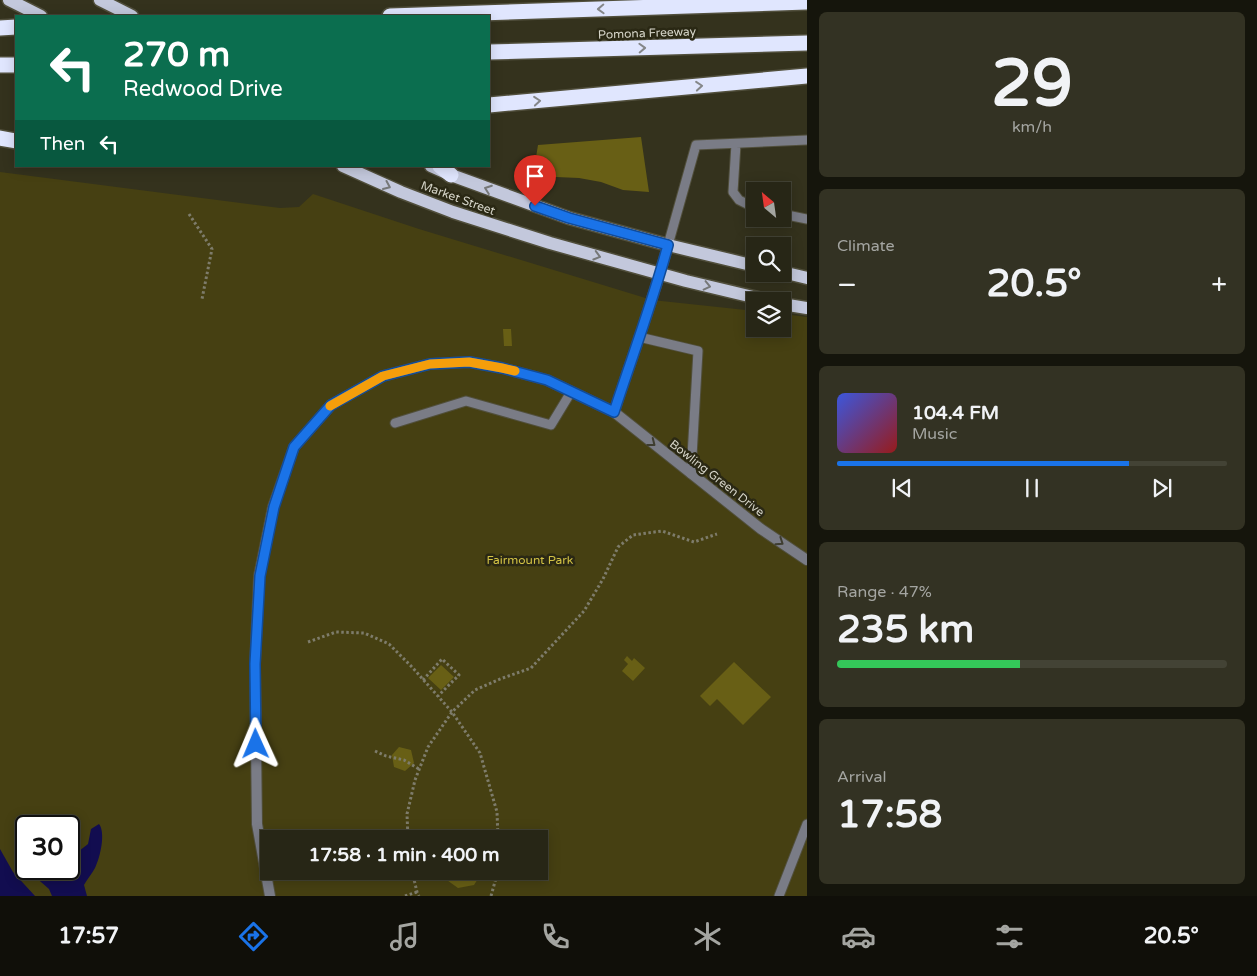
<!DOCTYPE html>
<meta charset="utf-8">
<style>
body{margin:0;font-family:"Varela Round",sans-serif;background:#333223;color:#f1f3f6;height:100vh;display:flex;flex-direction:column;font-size:19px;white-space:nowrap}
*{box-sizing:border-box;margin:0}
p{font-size:16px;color:#a4a5a1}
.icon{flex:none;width:28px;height:28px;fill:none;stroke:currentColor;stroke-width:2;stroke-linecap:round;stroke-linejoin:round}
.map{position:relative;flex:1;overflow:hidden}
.details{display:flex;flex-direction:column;gap:12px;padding:12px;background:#15150c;width:450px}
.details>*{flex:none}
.banner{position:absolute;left:15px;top:15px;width:475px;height:152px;border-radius:0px;box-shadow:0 2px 12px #0003,0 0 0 1px #434335;background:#0b6e4f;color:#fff;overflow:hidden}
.needle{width:32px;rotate:331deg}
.tools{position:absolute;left:746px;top:182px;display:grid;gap:10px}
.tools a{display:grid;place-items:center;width:45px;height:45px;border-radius:0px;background:#272616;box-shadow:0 2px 12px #0003,0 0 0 1px #434335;font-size:25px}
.speed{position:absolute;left:15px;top:815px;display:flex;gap:10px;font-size:25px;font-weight:700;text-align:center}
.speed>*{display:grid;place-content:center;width:65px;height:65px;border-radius:50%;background:#272616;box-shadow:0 2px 12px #0003,0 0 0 1px #434335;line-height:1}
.speed .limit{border:2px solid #111;border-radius:8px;background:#fff;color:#111}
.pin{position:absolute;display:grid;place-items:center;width:42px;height:42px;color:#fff;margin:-51px -21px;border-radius:50% 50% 50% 0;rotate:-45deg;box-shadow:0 0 5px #0007}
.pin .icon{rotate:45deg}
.me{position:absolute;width:55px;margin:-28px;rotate:359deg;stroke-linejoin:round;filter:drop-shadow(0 0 4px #0008)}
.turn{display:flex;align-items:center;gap:18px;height:105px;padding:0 25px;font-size:22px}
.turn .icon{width:65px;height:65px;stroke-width:2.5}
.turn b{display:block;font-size:35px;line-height:42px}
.then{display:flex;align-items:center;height:48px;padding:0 25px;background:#0003;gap:10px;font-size:19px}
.big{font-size:38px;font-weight:700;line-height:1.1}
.details .tile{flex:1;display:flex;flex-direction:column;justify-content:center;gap:8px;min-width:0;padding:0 18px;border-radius:8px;background:#333223}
.details .dial{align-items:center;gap:0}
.dial b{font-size:65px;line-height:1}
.song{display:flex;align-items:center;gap:15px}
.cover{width:60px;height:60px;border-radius:8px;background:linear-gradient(135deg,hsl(230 70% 55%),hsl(0 70% 35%))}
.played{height:5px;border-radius:2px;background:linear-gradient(90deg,#1a73e8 75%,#434335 75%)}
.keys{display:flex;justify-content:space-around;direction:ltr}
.heat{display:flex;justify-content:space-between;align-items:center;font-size:28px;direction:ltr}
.charge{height:8px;border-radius:4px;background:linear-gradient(90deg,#34c759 47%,#434335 0)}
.trip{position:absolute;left:260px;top:830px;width:288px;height:50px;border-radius:0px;background:#272616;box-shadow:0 2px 12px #0003,0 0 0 1px #434335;font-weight:700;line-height:50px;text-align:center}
.dock{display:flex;height:80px;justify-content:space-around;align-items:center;background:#100f09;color:#a4a5a1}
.dock .icon{width:35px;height:35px}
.dock .on{color:#1a73e8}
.dock b{font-size:22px;color:#f1f3f6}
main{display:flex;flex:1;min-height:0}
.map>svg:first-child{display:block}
.green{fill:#464012;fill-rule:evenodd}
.water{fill:#120d50}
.building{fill:#685f15}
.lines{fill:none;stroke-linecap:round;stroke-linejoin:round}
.service-casing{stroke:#514f3c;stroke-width:11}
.minor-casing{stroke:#514f3c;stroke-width:12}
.primary-casing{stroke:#514f3c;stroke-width:15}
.motorway-casing{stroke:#514f3c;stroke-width:18}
.path{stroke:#7e7c6b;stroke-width:3;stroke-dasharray:2.5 2.5;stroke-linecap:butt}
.service{stroke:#7a7c86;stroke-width:9}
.minor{stroke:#7a7c86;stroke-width:10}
.primary{stroke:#c3c8dc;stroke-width:12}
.motorway{stroke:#e0e6fe;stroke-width:15}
.oneway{stroke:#858789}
.oneway2{stroke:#767878}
.oneway3{stroke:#3e3d30}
.route-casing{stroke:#114b97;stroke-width:12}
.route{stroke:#1a73e8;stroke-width:9}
.slow{stroke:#f59e0b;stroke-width:9}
.labels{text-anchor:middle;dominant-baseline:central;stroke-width:5;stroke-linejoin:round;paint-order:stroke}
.street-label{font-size:12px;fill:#d6d5c9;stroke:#2a2814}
.park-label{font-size:12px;fill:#d2c244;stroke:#2a2814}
</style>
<main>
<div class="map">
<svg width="807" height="896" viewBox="0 0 807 896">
<rect width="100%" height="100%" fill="#34321d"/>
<path class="green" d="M0 172 280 208 299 207 313 194 419 229 652 300 755 311V329H782L783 314 807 317V896H0ZM26 826H69V869H26ZM269 839H539V871H269Z"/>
<path class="water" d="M99 824C106 833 100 858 95 868 92 874 87 879 84 885L87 896H52L49 889 33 875V869H69V857L74 855 88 844 91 829Z
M0 849 13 872 35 896H0Z"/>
<path class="building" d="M641 137 649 192 623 190 601 182 579 178 533 176 538 145Z
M503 329H511L512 346H504Z
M627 656 632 661 634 658 645 668 633 681 622 671 628 664 624 660Z
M734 662 771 697 743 725 717 699 710 706 700 696Z
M441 665 454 677 441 690 428 678Z
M399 747 411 750 414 763 405 771 394 767 392 755Z
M443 871H483L474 885 458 888 444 878Z"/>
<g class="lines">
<defs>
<path id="service" d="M736 144 733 192 739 200 755 208
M782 214 807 219
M668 245 696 145 807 140
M639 337 698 351 691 474
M395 423 466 401 551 425 571 392
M779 896 807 824"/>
<path id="minor" d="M614 412C632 357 653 301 668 245
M270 896 257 824 255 664 259 576 273 507 294 447 331 405 383 376 430 364 469 362 502 368 547 380 614 412 761 529 807 560"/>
<path id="primary" d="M9 0 41 16
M100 0 132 16
M343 166 401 192 453 212 550 243 686 281 770 301
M431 166 451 175 569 218 668 245 755 266
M782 272 807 278
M782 304 807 308"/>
<path id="motorway" d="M390 16 807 2
M0 28 16 27
M489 52 807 43
M0 65H16
M489 105 807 76
M0 138 16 141
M440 166 451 175"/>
</defs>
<use href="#service" class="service-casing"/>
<use href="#minor" class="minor-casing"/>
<use href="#primary" class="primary-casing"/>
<use href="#motorway" class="motorway-casing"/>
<path class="path" d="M189 214 212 249 202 299
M308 642 336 632 364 633 389 644 412 667 452 712 480 753 497 812 498 839
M423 680 442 659 459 675 438 696
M375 751 386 756 404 760 419 769
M408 839 407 814 415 780 428 747 452 712 475 690 500 679 531 668 584 611 603 579 618 547 633 535 662 531 694 542 717 534
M412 871 417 892 419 896
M405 896 417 892
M491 896 498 871"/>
<use href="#service" class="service"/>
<use href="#minor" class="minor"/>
<use href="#primary" class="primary"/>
<use href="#motorway" class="motorway"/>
</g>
<defs><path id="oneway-chevron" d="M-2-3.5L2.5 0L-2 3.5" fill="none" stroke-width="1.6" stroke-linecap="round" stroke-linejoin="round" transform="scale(1.25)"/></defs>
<g class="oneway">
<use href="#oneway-chevron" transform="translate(601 9) rotate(178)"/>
<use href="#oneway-chevron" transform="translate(642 48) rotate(-2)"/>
<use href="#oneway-chevron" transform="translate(699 86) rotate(-5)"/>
<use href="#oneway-chevron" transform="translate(537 101) rotate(-5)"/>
</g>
<g class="oneway2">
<use href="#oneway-chevron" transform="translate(387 186) rotate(24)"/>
<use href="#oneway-chevron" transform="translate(488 189) rotate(-160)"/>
<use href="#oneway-chevron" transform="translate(597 256) rotate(16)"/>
<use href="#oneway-chevron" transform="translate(707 286) rotate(13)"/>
</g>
<g class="oneway3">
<use href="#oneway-chevron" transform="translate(652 443) rotate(38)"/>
<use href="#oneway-chevron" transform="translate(780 542) rotate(34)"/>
</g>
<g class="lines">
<defs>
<path id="route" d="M256 744 255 664 260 576 274 507 294 447 331 405 383 376 430 364 469 362 502 368 547 380 614 412C632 357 653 301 668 245L569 218 535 206"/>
</defs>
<use href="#route" class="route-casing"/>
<use href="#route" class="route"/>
<path class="slow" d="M330 406 383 376 430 364 469 362 502 368 515 371"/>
</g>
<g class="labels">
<g class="street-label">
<text transform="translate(647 33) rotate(-2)">Pomona Freeway</text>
<text transform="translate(458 198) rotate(20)">Market Street</text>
<text transform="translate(717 478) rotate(38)">Bowling Green Drive</text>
</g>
<g class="park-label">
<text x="530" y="560">Fairmount Park</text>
</g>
</g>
</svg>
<div class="tools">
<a><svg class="needle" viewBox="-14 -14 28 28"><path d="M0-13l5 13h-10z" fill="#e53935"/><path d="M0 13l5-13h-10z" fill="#a4a5a1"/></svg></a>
<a><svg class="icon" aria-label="search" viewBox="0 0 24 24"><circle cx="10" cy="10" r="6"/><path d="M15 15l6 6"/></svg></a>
<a><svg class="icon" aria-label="layers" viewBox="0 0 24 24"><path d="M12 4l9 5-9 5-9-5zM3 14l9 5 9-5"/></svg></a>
</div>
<div class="speed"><div class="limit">30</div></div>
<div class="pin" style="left:535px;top:206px;background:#d93025"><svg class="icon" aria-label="arrive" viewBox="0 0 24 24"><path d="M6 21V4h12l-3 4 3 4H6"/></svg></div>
<svg class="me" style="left:256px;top:744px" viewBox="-20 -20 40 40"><path d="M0-17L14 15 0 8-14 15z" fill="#1a73e8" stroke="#fff" stroke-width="4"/></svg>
<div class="trip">17:58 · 1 min · 400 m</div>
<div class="banner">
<div class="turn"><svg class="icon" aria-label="left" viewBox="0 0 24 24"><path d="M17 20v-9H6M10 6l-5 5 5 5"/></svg><div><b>270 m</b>Redwood Drive</div></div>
<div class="then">Then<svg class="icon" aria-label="left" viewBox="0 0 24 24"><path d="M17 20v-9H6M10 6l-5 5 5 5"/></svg></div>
</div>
</div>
<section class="details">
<div class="tile dial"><b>29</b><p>km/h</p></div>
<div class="tile"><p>Climate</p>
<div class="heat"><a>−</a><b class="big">20.5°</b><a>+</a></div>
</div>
<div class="tile">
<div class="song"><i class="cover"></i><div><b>104.4 FM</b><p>Music</p></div></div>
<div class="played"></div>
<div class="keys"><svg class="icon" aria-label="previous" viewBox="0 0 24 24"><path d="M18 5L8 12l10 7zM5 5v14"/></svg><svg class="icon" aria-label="pause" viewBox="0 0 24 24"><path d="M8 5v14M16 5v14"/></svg><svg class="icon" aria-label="next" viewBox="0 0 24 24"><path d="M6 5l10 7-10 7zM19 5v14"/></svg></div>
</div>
<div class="tile"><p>Range · 47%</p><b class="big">235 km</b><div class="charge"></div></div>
<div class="tile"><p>Arrival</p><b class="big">17:58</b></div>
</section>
</main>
<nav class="dock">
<b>17:57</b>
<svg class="icon on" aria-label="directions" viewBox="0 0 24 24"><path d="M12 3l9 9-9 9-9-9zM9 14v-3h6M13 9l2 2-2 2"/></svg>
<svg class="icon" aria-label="music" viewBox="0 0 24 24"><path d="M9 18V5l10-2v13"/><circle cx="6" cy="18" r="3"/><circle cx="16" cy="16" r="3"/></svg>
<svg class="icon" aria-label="phone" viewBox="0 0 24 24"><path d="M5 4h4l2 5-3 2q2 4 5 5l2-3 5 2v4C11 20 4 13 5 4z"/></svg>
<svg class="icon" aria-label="climate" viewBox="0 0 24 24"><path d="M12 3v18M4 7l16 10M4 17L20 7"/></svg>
<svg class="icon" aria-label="car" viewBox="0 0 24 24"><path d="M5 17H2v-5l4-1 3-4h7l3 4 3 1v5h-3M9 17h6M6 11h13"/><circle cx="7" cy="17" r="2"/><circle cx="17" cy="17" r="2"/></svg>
<svg class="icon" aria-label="filters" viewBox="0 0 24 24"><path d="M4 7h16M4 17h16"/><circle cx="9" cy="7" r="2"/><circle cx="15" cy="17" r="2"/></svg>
<b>20.5°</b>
</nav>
